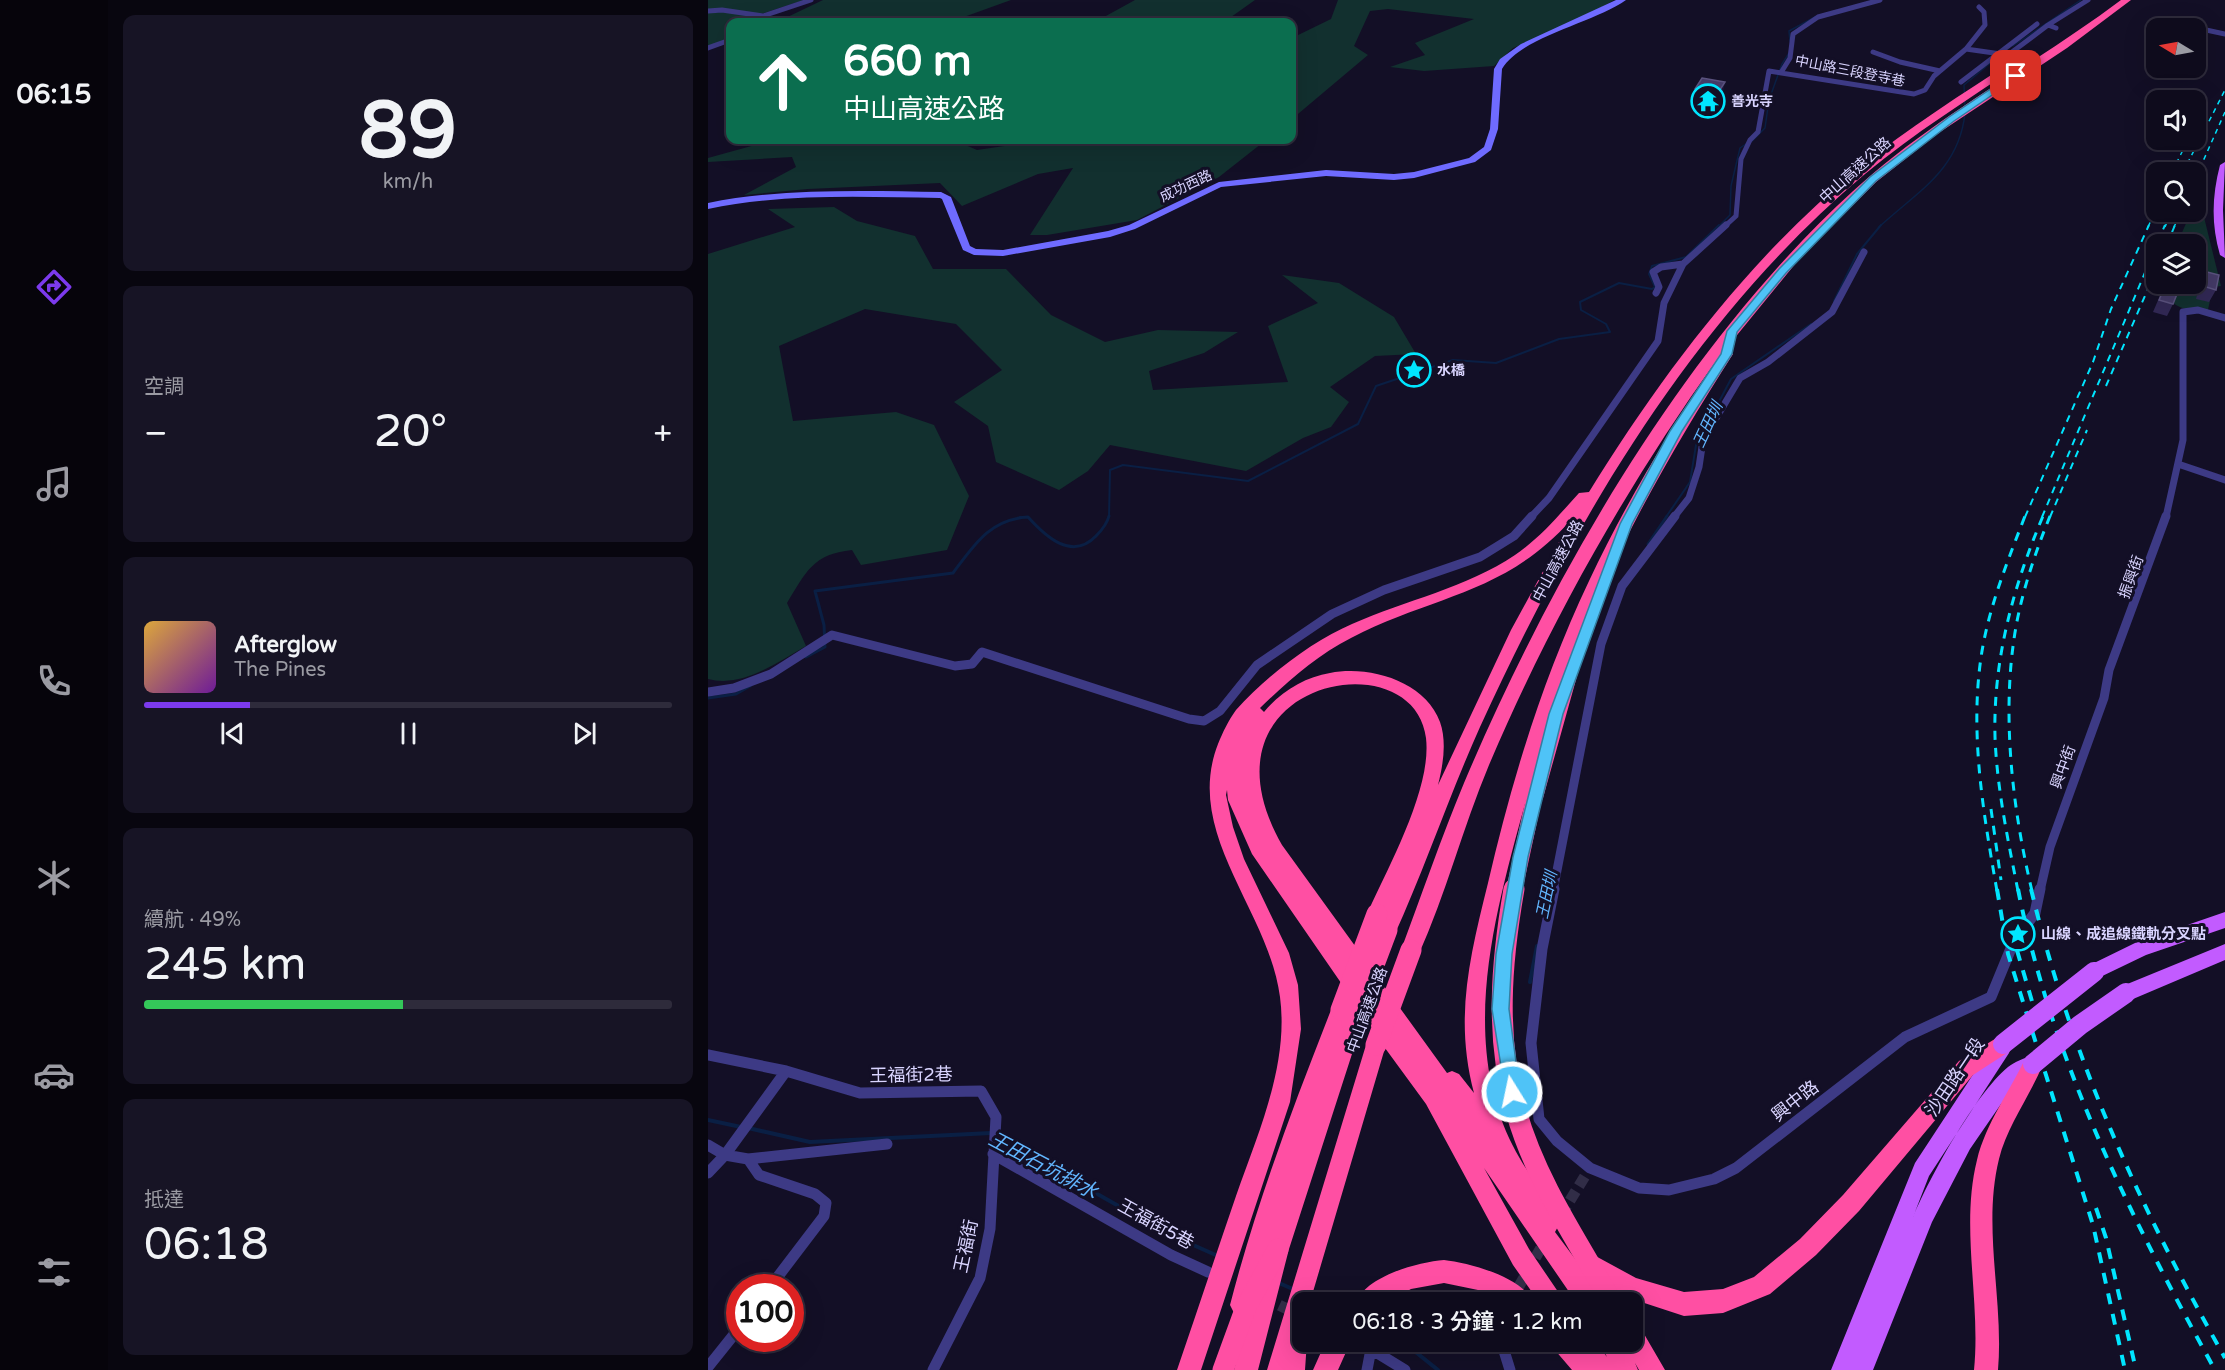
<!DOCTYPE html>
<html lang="zh-TW">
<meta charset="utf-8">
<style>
body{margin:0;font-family:"Varela Round","Noto Sans TC",sans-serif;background:#171425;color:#f1f3f6;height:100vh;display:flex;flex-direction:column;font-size:22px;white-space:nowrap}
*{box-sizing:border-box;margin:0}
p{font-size:20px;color:#9b9ba3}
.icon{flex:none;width:33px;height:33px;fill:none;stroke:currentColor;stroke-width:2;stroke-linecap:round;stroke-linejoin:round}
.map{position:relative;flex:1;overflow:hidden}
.drawer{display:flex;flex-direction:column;gap:15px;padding:15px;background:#08060f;width:600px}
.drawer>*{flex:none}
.banner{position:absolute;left:18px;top:18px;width:570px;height:126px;border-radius:12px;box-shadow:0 6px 24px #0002,0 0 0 2px #2e2b3b;background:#0b6e4f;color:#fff;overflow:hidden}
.needle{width:39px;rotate:280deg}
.controls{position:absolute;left:1438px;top:18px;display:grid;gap:12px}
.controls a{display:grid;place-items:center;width:60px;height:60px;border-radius:12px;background:#0e0b1c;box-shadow:0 6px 24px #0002,0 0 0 2px #2e2b3b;font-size:30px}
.speed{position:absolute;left:18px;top:1274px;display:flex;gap:12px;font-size:30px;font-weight:700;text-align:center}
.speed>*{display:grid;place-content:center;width:78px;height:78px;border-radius:50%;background:#0e0b1c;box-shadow:0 6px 24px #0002,0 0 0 2px #2e2b3b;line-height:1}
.speed .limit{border:9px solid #d22;background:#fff;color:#111}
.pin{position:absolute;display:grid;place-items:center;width:51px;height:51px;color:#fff;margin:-26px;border-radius:12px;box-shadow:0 3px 9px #0006}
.me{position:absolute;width:66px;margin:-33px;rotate:350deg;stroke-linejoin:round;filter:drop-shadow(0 0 4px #0008)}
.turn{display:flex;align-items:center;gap:21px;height:126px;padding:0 18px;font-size:27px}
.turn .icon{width:78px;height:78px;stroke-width:2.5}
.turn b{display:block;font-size:42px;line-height:51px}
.big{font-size:45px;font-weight:600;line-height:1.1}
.drawer .widget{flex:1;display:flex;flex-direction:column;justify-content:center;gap:9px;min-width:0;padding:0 21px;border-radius:12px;background:#171425}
.drawer .dial{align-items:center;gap:0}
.dial b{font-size:78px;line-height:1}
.song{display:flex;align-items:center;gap:18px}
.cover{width:72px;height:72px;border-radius:9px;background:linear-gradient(135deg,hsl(40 70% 55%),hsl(280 70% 35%))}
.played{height:6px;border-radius:3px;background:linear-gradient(90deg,#7c3aed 20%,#2e2b3b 20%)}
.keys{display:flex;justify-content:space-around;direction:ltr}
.heat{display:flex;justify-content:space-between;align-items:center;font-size:33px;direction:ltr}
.charge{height:9px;border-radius:4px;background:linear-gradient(90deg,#34c759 49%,#2e2b3b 0)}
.trip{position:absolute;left:584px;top:1292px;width:351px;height:60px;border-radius:12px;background:#0e0b1c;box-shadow:0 6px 24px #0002,0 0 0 2px #2e2b3b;font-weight:600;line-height:60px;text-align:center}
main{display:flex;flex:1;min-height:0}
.menu{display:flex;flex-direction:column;width:108px;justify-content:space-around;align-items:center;background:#06040b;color:#9b9ba3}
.menu .icon{width:42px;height:42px}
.menu .selected{color:#7c3aed}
.menu b{font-size:27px;color:#f1f3f6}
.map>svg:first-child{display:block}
.green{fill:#12302f}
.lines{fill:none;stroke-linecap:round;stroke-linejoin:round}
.stream-far3{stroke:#0a1f44;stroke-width:1.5}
.stream-far2{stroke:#0a1f44;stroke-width:2}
.stream-far1{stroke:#0a1f44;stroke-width:3}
.stream{stroke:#0a1f44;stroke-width:4}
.street-tunnel{stroke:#312d47;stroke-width:11;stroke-dasharray:11 6;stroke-linecap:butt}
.street-far3{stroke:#3d3a85;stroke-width:5}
.street-far2{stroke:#3d3a85;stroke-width:7}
.street-far1{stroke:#3d3a85;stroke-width:9}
.street{stroke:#3d3a85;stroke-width:11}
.secondary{fill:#6f6bff;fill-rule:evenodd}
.primary{fill:#c25bff;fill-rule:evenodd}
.highway{fill:#ff4fa3;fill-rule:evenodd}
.rail-far3{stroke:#00e5ff;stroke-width:1.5;stroke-dasharray:5 4.5;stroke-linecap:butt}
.rail-far2{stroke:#00e5ff;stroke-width:2;stroke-dasharray:7 6;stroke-linecap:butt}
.rail-far1{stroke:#00e5ff;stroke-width:3;stroke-dasharray:9 8;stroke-linecap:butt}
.rail{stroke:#00e5ff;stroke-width:4;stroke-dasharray:11 10;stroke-linecap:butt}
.primary-bridge{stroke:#c25bff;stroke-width:20}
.highway-bridge-far1{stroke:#ff4fa3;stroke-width:16}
.highway-bridge{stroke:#ff4fa3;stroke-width:21}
.wall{fill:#312854}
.shaded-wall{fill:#1d163a}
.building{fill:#433a66;stroke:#5a527e;stroke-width:1.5}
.route{fill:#4fc3f7;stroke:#337fa1;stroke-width:1.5}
.labels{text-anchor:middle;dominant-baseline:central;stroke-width:6;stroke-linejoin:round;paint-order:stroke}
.far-street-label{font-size:14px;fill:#d9d4ff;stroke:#130f26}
.far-poi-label{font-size:14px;font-weight:bold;fill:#d9d4ff;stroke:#130f26;text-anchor:start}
.street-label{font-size:15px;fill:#d9d4ff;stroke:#130f26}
.poi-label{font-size:15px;font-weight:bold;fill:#d9d4ff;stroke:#130f26;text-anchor:start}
.water-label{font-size:16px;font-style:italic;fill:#62b6ff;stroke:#130f26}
.near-street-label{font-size:18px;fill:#d9d4ff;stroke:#130f26}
.near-water-label{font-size:20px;font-style:italic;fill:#62b6ff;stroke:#130f26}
</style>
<main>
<nav class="menu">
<b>06:15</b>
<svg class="icon selected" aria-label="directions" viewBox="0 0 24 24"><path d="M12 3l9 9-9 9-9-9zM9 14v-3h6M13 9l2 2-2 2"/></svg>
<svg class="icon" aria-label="music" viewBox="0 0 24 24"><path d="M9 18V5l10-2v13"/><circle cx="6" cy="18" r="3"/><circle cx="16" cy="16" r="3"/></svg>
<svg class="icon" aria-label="phone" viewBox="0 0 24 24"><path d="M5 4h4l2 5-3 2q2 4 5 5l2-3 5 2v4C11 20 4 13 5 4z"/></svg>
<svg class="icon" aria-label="climate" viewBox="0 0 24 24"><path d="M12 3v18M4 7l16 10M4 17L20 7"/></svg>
<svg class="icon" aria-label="car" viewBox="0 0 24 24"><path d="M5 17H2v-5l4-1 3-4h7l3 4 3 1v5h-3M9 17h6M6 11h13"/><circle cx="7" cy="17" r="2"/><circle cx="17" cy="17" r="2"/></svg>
<svg class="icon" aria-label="filters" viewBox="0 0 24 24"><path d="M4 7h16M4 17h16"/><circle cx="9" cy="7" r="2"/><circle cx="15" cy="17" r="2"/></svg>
</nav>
<section class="drawer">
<div class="widget dial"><b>89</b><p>km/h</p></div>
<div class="widget"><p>空調</p>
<div class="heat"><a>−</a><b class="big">20°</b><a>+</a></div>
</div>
<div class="widget">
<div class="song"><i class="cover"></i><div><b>Afterglow</b><p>The Pines</p></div></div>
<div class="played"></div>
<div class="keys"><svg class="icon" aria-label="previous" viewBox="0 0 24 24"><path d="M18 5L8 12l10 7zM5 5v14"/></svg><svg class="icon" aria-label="pause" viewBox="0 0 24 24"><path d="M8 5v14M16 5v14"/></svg><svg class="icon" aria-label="next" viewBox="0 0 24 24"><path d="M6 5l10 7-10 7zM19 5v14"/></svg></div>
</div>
<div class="widget"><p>續航 · 49%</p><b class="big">245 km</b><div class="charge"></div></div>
<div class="widget"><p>抵達</p><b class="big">06:18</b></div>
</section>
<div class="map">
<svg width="1517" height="1370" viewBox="0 0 1517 1370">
<rect width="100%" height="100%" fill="#130f26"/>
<path class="green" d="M0 0H96L53 14 46 22H22V38L0 47Z
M115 0H303L242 22H69Z
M427 0H547L516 22H387Z
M630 0H906L873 20 805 48 786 66 716 71 682 67 717 55 707 43 766 19 680 9 662 11 646 46 660 55 584 119V38L623 19Z
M65 140H246L269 150 336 140H558L511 177 429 220 339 235H322L365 168 330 174 254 206 232 183 100 189 36 195 88 167 84 157 0 162V158Z
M1489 199 1496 200 1495 213 1513 286 1505 287 1499 314C1488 312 1475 310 1465 303 1459 299 1457 293 1450 290L1453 284H1488V244H1469L1483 212H1488Z
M126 207 149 221 207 236 225 269H298L343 315 397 342 450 330 530 332 496 353 441 371 445 390 580 382 560 326 610 303 574 275 631 283 686 317 708 354 667 356 622 387 641 402 623 427 595 438 538 471 402 445 380 471 351 490 288 462 280 426 246 402 294 370 248 324 157 309 71 346 85 421 188 412 226 425 261 496 239 550 153 565 144 550C105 554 98 572 79 603L98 646C68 663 35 688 0 679V254L87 227 60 209Z"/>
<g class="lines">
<path class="stream-far3" d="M1082 41 1081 31 1107 17
M1305 46 1373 0
M1257 107 1256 85 1292 55
M1044 141 1057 128 1061 100 1074 64 1081 53
M1010 227 1022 215 1023 186 1032 148 1038 144
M1171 227C1210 191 1251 170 1257 113"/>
<path class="stream-far2" d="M1126 301 1149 254 1173 225
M312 517H320
M401 517 402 470 415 465 540 481 650 424 668 386 745 360 788 363 851 339 902 332 898 324 873 310 872 302 911 283 944 289 947 287 941 274 944 266 978 257 1011 225
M958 517 982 482 988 445 1023 379 1103 324"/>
<path class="stream-far1" d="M940 544 959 516
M98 657 117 647 116 625 107 591 245 573C266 545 282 519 320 517 338 537 364 561 388 536 394 530 399 524 401 516
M0 698 28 694 42 686"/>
<path class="stream" d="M822 982 829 946
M0 1120 33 1127
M40 1128 102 1142 283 1133
M289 1137 458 1233 510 1256
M571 1283 587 1290
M601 1297 613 1302
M694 1341 730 1370"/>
<path class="street-tunnel" d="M853 1215 882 1168
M556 1298 594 1316
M802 1302 838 1239"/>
<path class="street-far3" d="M0 11 14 10 55 16 103 0
M1340 25 1380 0
M1489 28 1517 34
M0 48 22 40
M1258 49 1277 25 1276 12 1271 7
M1165 52 1192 62 1232 71
M1074 71 1082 58 1085 34 1110 17 1172 0
M1253 82 1329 24
M1016 227 1028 216 1033 159 1042 140 1050 132 1061 71 1206 94 1217 90 1226 76 1258 49 1300 55 1340 25 1348 28"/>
<path class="street-far2" d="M948 293 951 287 945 272 953 267 975 264
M1470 464 1517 480
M823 517 841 498 950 341 956 303 975 264 1018 225
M966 517 981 498 991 467 995 440 1032 378 1060 362 1124 312 1156 252
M1458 517 1475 440V312L1490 310 1517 318"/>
<path class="street-far1" d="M0 692 26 688 63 674 124 635 247 666 264 664 274 652 481 719 496 721 512 711 549 665 624 614 676 590 772 557 806 536 824 516
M845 891 893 644 914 586 967 516
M1332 891 1342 847 1396 698 1401 670 1458 516"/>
<path class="street" d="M846 889 834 949 823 1043 831 1119 849 1141 882 1168 931 1188 961 1190 1006 1179 1028 1168 1197 1037 1283 997 1306 941 1327 913 1332 889
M0 1055 78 1071 152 1093 273 1091 288 1117 282 1229 272 1278 225 1370
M0 1145 17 1155 40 1159 179 1144
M285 1154 463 1255 500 1272
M40 1159 51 1175 107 1194 118 1203 116 1216 62 1287
M0 1173 17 1155 78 1071
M793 1341 802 1370
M653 1343 697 1370
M0 1367 32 1327
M659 1370 663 1349"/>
<path class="secondary" d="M908 0H918C886 23 814 36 794 69L790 129 783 150 767 162 706 178 686 180 618 176 513 187 427 229 402 237 295 256 266 255 255 250 234 199 232 198C157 197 73 193 0 209V203C73 188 158 191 233 192L243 197 262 246 268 249 295 250 400 231 421 225 511 182 618 170 686 174 706 172 761 158 776 147 782 129 786 69 792 59 813 44Z"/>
<path class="primary" d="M1517 162 1515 210 1517 258 1512 255C1503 224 1504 196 1512 165Z
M1517 912V928L1438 955 1386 980 1380 978 1377 972 1380 966 1427 943Z
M1517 944V960L1418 1002 1412 999 1409 993 1412 987Z
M1294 1038 1301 1041 1303 1047 1301 1053 1221 1176 1205 1217C1222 1177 1267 1094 1300 1067 1306 1062 1317 1058 1325 1055L1332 1057 1334 1064 1332 1071 1314 1080 1293 1104 1262 1149 1224 1222 1165 1370H1123L1207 1163 1287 1041Z"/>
<path class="highway" d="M1413 0H1423L1359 48 1229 134 1168 182 1092 258 1016 351 1025 354C963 451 907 550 864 657L862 663 869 665 871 669 835 798 832 803 826 805 818 800C788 911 750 1037 805 1146 817 1170 835 1192 849 1215L852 1223 847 1232 871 1264 874 1256 882 1253 928 1278 976 1292 1015 1289 1046 1277 1092 1239 1135 1195 1251 1061 1295 1034 1302 1037 1305 1044 1302 1051 1265 1075 1151 1211 1108 1255 1062 1294 1015 1313 976 1316 915 1296 877 1274 894 1302H868L776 1168 821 1249 857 1302H831L805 1265 718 1104 677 1048 602 1302H594V1341H599L597 1370H559L658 1045 661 1038 669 1035 544 854 520 800 519 790 518 795 525 827 536 859 581 953 590 985 593 1029 582 1102 493 1370H469C489 1312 508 1254 528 1196 550 1133 581 1065 572 997 561 910 475 834 510 744 515 732 520 721 528 710 556 678 604 641 644 624 698 600 758 588 807 555 832 538 851 515 871 493L881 492C954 374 1042 257 1151 168 1200 128 1254 94 1308 59H1314V63C1261 99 1206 133 1157 174 983 320 865 524 772 727 741 796 717 868 686 936L679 939 672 936 669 930 673 921 662 920 659 914C680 867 724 789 718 738 706 637 481 681 574 845L739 1073 744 1071 751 1074 766 1093C746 1018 762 956 780 883 804 779 835 678 881 581 917 504 961 432 1008 361 918 487 842 622 781 765 755 827 738 894 710 956L703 959 696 956 693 950C714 894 733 838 756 783 844 575 976 346 1144 192 1225 117 1325 66 1413 0ZM863 520 803 630 730 785C735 765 739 742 732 722 717 681 661 665 622 673 597 677 572 692 556 712L552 708C579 682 609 655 643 638 725 595 796 595 863 520Z
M633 1000 640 1003 643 1010 641 1014 651 1016 654 1023 581 1249 550 1370H526L541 1314 534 1317 526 1313 522 1305C548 1204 585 1107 623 1010L626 1003Z
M1325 1054 1332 1057 1335 1064C1322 1096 1299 1126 1291 1159 1274 1228 1296 1301 1290 1370H1266C1273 1301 1252 1228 1269 1160 1278 1123 1302 1091 1318 1057Z
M736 1260C762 1263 814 1277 825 1302H792L770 1290 736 1283 703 1289 680 1302H648C659 1276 710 1262 736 1260Z
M924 1323 932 1327 957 1370H931L927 1363 930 1370H864L846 1349 842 1341H887L899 1357 891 1341H924Z
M618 1341H643L630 1370H605Z"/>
<path class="rail-far3" d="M1464 172 1480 140
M1475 172 1517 90
M1488 177 1517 112
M1440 227 1449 207
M1457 227 1463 212
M1466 227 1473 212"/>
<path class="rail-far2" d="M1459 244 1467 225
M1398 386 1449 268
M1317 517 1385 362 1403 309 1441 225
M1334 517 1457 225
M1342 517 1379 430"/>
<path class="rail-far1" d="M1283 809 1293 880
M1289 891C1275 811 1261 731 1274 651 1282 604 1300 560 1317 516
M1310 891C1300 840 1289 789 1287 737 1285 660 1305 587 1335 516
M1324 891C1305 812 1294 720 1306 639 1312 597 1326 556 1342 516"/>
<path class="rail" d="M1289 889 1300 954 1385 1225 1417 1370
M1310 889C1344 1061 1423 1218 1507 1370
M1323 889C1365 1063 1430 1203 1517 1358
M1303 930 1331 1025
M1388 1208 1398 1238 1428 1370"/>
<path class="primary-bridge" d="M1295 1044 1386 972
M1325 1064 1372 1025 1418 993"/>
<path class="highway-bridge-far1" d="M806 891 826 798"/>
<path class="highway-bridge" d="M806 889C793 963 787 1038 808 1111 827 1179 869 1241 904 1302
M633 1010 669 914
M644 1023 679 930
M668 1045 703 950
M515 1370 538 1307 570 1249"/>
</g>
<path class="wall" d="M994 78 1014 97 1008 108 985 104 987 89Z
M1499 272 1508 290 1501 302 1488 299 1492 284Z
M1457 284H1473L1465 304 1459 316 1445 312Z"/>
<path class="shaded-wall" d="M1017 82 1014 97 1008 108 1010 93Z"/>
<path class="building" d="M994 78 1017 82 1010 93 987 89Z
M1499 272 1511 275 1508 290 1495 286Z
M1458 284H1473L1465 304 1451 300Z"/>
<path class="route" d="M1305 74 1312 76 1246 121 1168 181 1078 273 1029 332 1024 354 974 431 924 524 855 714 820 857 804 954 801 1009 812 1092 810 1098 804 1100 798 1098 784 1009 788 954 805 857 841 714 912 524 962 431 1013 354 1019 331 1071 269 1162 177 1241 117Z"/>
<defs>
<symbol id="temple-ring" viewBox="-11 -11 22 22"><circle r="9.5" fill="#130f26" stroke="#00e5ff" stroke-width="1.5"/><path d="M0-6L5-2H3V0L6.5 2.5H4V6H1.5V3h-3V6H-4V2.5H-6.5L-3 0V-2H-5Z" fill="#00e5ff"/></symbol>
<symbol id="sight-ring" viewBox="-11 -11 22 22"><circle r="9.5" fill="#130f26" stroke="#00e5ff" stroke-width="1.5"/><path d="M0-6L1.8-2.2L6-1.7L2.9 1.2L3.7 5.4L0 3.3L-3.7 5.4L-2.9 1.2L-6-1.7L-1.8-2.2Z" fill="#00e5ff"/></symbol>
</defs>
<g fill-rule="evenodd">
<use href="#temple-ring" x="981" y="82" width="38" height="38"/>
<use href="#sight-ring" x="687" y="351" width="38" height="38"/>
<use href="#sight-ring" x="1291" y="915" width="38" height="38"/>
</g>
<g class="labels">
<g class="far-street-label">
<text transform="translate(1142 71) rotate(11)">中山路三段登寺巷</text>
<text transform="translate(478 186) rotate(-25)">成功西路</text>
</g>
<g class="far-poi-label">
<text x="1023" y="101">善光寺</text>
<text x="729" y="370">水橋</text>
</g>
<g class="street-label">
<text transform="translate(1147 170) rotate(-42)">中山高速公路</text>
<text transform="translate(850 561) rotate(-62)">中山高速公路</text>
<text transform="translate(1423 577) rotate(-70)">振興街</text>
<text transform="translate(1355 767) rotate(-70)">興中街</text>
<text transform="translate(659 1010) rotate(-70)">中山高速公路</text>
</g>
<g class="poi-label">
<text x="1333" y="934">山線、成追線鐵軌分叉點</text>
</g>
<g class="water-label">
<text transform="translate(1000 425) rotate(-65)">王田圳</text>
<text transform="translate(839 895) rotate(-78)">王田圳</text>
</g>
<g class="near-street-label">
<text transform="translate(203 1075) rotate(-1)">王福街2巷</text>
<text transform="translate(1247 1077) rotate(-56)">沙田路一段</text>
<text transform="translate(1087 1101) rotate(-38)">興中路</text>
<text transform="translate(448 1224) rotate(29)">王福街5巷</text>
<text transform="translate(258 1246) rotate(-78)">王福街</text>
</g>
<g class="near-water-label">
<text transform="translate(335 1166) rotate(28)">王田石坑排水</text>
</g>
</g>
</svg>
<div class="controls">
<a><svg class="needle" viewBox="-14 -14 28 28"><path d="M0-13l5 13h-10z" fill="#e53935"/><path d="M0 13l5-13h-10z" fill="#9b9ba3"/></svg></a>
<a><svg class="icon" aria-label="sound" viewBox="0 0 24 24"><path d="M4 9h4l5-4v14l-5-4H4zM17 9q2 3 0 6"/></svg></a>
<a><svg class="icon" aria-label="search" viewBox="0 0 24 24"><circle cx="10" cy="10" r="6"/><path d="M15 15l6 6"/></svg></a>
<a><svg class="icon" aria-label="layers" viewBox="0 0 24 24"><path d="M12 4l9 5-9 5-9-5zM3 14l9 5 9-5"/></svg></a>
</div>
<div class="speed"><div class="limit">100</div></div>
<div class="pin" style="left:1308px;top:76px;background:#d93025"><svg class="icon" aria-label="arrive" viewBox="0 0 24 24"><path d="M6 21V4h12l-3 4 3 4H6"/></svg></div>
<svg class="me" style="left:804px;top:1092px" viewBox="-20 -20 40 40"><circle r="17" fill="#4fc3f7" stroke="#fff" stroke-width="3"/><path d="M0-11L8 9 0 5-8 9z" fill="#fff"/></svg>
<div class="trip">06:18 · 3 分鐘 · 1.2 km</div>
<div class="banner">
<div class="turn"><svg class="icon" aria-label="ahead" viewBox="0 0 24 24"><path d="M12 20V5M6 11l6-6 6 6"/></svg><div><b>660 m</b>中山高速公路</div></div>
</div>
</div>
</main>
